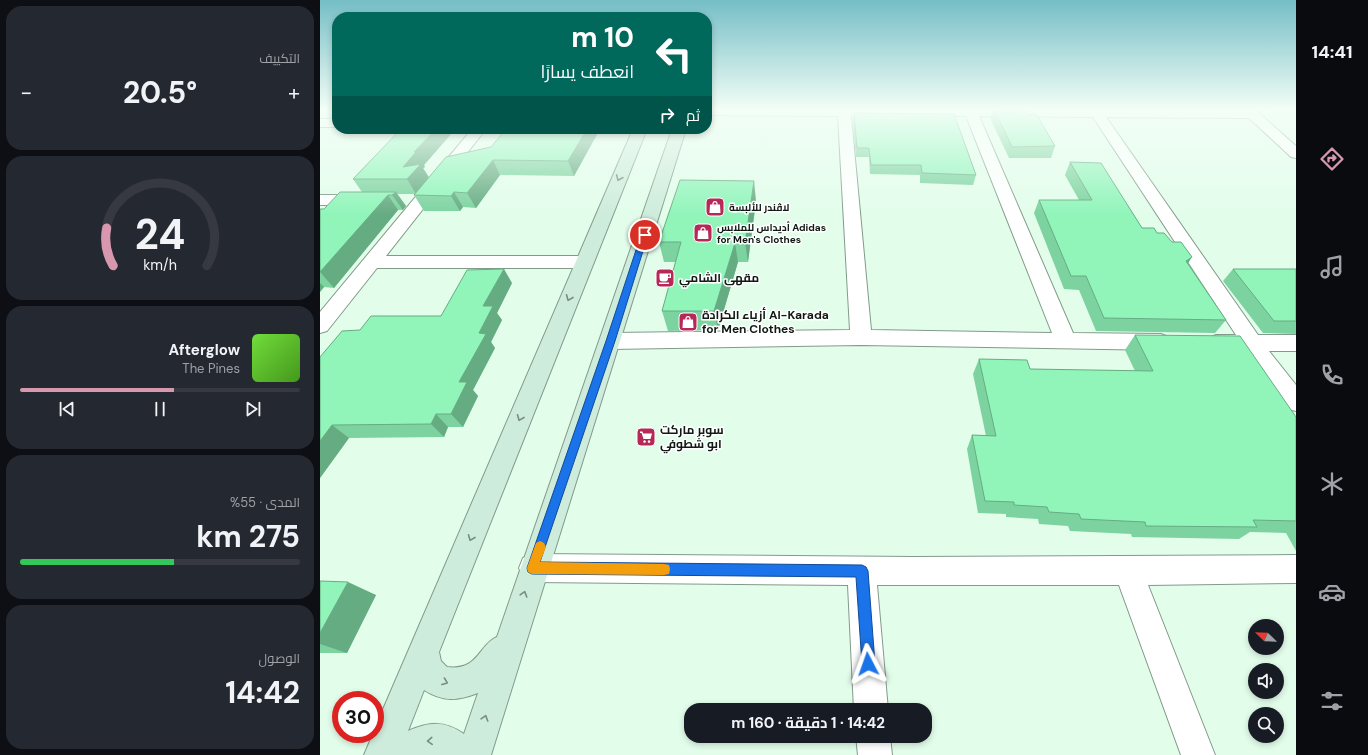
<!DOCTYPE html>
<html lang="ar">
<meta charset="utf-8">
<style>
body{margin:0;font-family:"DM Sans",Cairo,sans-serif;background:#242831;color:#f1f3f6;direction:rtl;height:100vh;display:flex;flex-direction:column;font-size:15px;white-space:nowrap}
*{box-sizing:border-box;margin:0}
p{font-size:13px;color:#9ea1a6}
.icon{flex:none;width:22px;height:22px;fill:none;stroke:currentColor;stroke-width:2;stroke-linecap:round;stroke-linejoin:round}
.map{position:relative;flex:1;overflow:hidden;direction:ltr}
.side{display:flex;flex-direction:column;gap:6px;padding:6px;background:#0d0f14;width:320px}
.side>*{flex:none}
.hud{position:absolute;left:12px;top:12px;width:380px;height:122px;border-radius:16px;box-shadow:0 2px 6px #0003;direction:rtl;background:#00695c;color:#fff;overflow:hidden}
.needle{width:26px;rotate:293deg}
.buttons{position:absolute;left:928px;top:619px;display:grid;gap:8px}
.buttons a{display:grid;place-items:center;width:36px;height:36px;border-radius:50%;background:#171b24;box-shadow:0 2px 6px #0003;font-size:20px}
.speed{position:absolute;left:12px;top:691px;display:flex;gap:8px;font-size:20px;font-weight:700;text-align:center}
.speed>*{display:grid;place-content:center;width:52px;height:52px;border-radius:50%;background:#171b24;box-shadow:0 2px 6px #0003;line-height:1}
.speed .limit{border:6px solid #d22;background:#fff;color:#111}
.pin{position:absolute;display:grid;place-items:center;width:34px;height:34px;color:#fff;margin:-17px;border:2px solid #fff;border-radius:50%;box-shadow:0 1px 4px #0007}
.me{position:absolute;width:44px;margin:-22px;rotate:356deg;stroke-linejoin:round;filter:drop-shadow(0 0 3px #0008)}
.turn{display:flex;align-items:center;gap:14px;height:84px;padding:0 12px;font-size:18px}
.turn .icon{width:52px;height:52px;stroke-width:2.5}
.turn b{display:block;font-size:28px;line-height:34px}
.then{display:flex;align-items:center;height:38px;padding:0 12px;background:#0003;gap:8px;font-size:15px}
.big{font-size:30px;font-weight:700;line-height:1.1}
.side .widget{flex:1;display:flex;flex-direction:column;justify-content:center;gap:6px;min-width:0;padding:0 14px;border-radius:16px;background:#242831}
.side .dial{align-items:center;gap:0}
.dial svg{height:104px;overflow:visible;fill:none;stroke:#363941;stroke-width:7;stroke-linecap:round;text-anchor:middle}
.dial text{fill:#f1f3f6;stroke:none}
.song{display:flex;align-items:center;gap:12px}
.cover{width:48px;height:48px;border-radius:6px;background:linear-gradient(135deg,hsl(100 70% 55%),hsl(100 70% 35%))}
.played{height:4px;border-radius:2px;background:linear-gradient(90deg,#d798af 55%,#363941 55%)}
.keys{display:flex;justify-content:space-around;direction:ltr}
.heat{display:flex;justify-content:space-between;align-items:center;font-size:22px;direction:ltr}
.charge{height:6px;border-radius:3px;background:linear-gradient(90deg,#34c759 55%,#363941 0)}
.trip{position:absolute;left:364px;top:703px;width:248px;height:40px;border-radius:16px;background:#171b24;box-shadow:0 2px 6px #0003;font-weight:700;line-height:40px;text-align:center;direction:rtl}
main{display:flex;flex:1;min-height:0}
.dock{display:flex;flex-direction:column;width:72px;justify-content:space-around;align-items:center;background:#090b0e;color:#9ea1a6}
.dock .icon{width:28px;height:28px}
.dock .selected{color:#d798af}
.dock b{font-size:18px;color:#f1f3f6}
.map>svg:first-child{display:block}
.lines{fill:none;stroke-linecap:round;stroke-linejoin:round}
.minor-casing{stroke:#829a8a;stroke-width:2}
.secondary-casing{stroke:#829a8a;stroke-width:2}
.minor{fill:#fff;fill-rule:evenodd}
.secondary{fill:#ceecdb;fill-rule:evenodd}
.wall{fill:#7dd3a0}
.shaded-wall{fill:#66ac82}
.building{fill:#91f5ba;stroke:#66ac82}
.oneway{stroke:#788d81}
.route{fill:#1a73e8;stroke:#114b97}
.slow{fill:#f59e0b}
.labels{text-anchor:middle;dominant-baseline:central;stroke-width:3;stroke-linejoin:round;paint-order:stroke}
.far-poi-label{font-size:10px;font-weight:bold;fill:#101913;stroke:#fff;text-anchor:start}
.poi-label{font-size:12px;font-weight:bold;fill:#101913;stroke:#fff;text-anchor:start}
</style>
<main>
<nav class="dock">
<b>14:41</b>
<svg class="icon selected" aria-label="directions" viewBox="0 0 24 24"><path d="M12 3l9 9-9 9-9-9zM9 14v-3h6M13 9l2 2-2 2"/></svg>
<svg class="icon" aria-label="music" viewBox="0 0 24 24"><path d="M9 18V5l10-2v13"/><circle cx="6" cy="18" r="3"/><circle cx="16" cy="16" r="3"/></svg>
<svg class="icon" aria-label="phone" viewBox="0 0 24 24"><path d="M5 4h4l2 5-3 2q2 4 5 5l2-3 5 2v4C11 20 4 13 5 4z"/></svg>
<svg class="icon" aria-label="climate" viewBox="0 0 24 24"><path d="M12 3v18M4 7l16 10M4 17L20 7"/></svg>
<svg class="icon" aria-label="car" viewBox="0 0 24 24"><path d="M5 17H2v-5l4-1 3-4h7l3 4 3 1v5h-3M9 17h6M6 11h13"/><circle cx="7" cy="17" r="2"/><circle cx="17" cy="17" r="2"/></svg>
<svg class="icon" aria-label="filters" viewBox="0 0 24 24"><path d="M4 7h16M4 17h16"/><circle cx="9" cy="7" r="2"/><circle cx="15" cy="17" r="2"/></svg>
</nav>
<div class="map">
<svg width="976" height="755" viewBox="0 0 976 755">
<rect width="100%" height="100%" fill="#e3fdeb"/>
<g class="lines">
<defs>
<path id="minor" d="M387 109H934L976 146V158L971 157 929 118 786 117 938 335H976V351H949L976 385V411L968 409 926 351H896L889 348 886 343 889 338 896 335H916L773 117 659 116 753 333 841 334 848 337 851 342 848 347 841 350 541 345 291 349 284 346 281 341 284 336 291 333 530 330 518 116 387 115ZM531 116H646L732 333 551 330Z
M0 119H17V127H0Z
M152 129H166L66 256H264L270 258 273 262 270 266 264 268H57L7 331 0 333V312Z
M0 195H41L47 197 49 200 47 203 41 205H0Z
M213 554 594 557 976 555V583L828 585 895 755H861L799 585H557L568 710H534L528 585 213 582 203 578 199 568 203 558Z
M536 736H570L572 755H538Z"/>
<path id="secondary" d="M313 129H327L119 652 121 661 127 667C159 671 158 645 177 637L352 129H366L171 755H44L53 734H55V728ZM104 690C123 702 137 701 158 693L144 734C124 720 109 722 88 731Z"/>
</defs>
<use href="#minor" class="minor-casing"/>
<use href="#secondary" class="secondary-casing"/>
<use href="#minor" class="minor"/>
<use href="#secondary" class="secondary"/>
</g>
<path class="wall" d="M673 109H704L707 114 735 146 731 158H689L670 118Z
M534 113 656 175 653 185 600 183V175L550 174 549 157H536L533 122Z
M81 129H128L131 134 104 165 105 167 103 168 109 177 280 129 254 176 180 175 156 208 143 207 140 211H104L94 195 95 194H77L86 206 83 210H78L14 288 4 287 0 292V209H4L42 192 33 179Z
M750 162 822 228 837 233 868 263 906 320 895 333 776 331 759 290 744 289 714 213 719 200H759L745 175Z
M436 201 428 262H418L398 330 348 331 342 311 356 262H344L339 242Z
M913 269H976V334L943 333 903 281Z
M192 283 177 313 182 320 171 342 175 348 153 390 158 396 143 427H128L124 437 29 438 0 478V357L40 330 121 316Z
M815 335 976 417V551L966 533 930 532 919 539 812 537 811 534 750 531 748 526 719 524 718 519 686 517V514L658 513 647 449 652 435 666 436 653 374 659 359 710 369 815 371 805 350Z
M0 581 56 595 27 653H0Z"/>
<path class="shaded-wall" d="M116 129H128L131 134 104 165 105 167 103 168 109 178 96 194 87 179 83 167 94 152Z
M267 129H280L254 176 248 161Z
M173 160 180 175 156 208 147 193Z
M434 181 436 201 428 262 425 243Z
M76 192 86 206 83 210 72 195Z
M134 192 143 207 140 211 131 196Z
M68 195 78 210 14 288 0 272Z
M415 243 418 262 398 330 394 311Z
M872 257 863 271 866 261Z
M184 269 192 283 177 313 182 320 171 342 175 348 153 390 158 396 143 427 131 414 139 382 159 333 163 306Z
M0 283 4 287 0 292Z
M116 414 128 427 124 437 111 424Z
M12 425 29 438 0 478V441Z
M28 582 56 595 27 653 0 644V633Z"/>
<path class="building" d="M674 109H704L707 114H716L735 146 692 147Z
M534 113 634 114 656 175 602 173 601 165H551L549 148H537Z
M81 129H116L94 152H96L83 167 101 164 87 179H33Z
M186 129H267L248 161 173 160 147 193 134 192 131 196 94 195 126 157 171 147Z
M750 162 781 163 822 228H834L837 233H844L852 242H861L872 257 866 261 906 320 784 318 766 276H751L719 200H772Z
M360 180 434 181 425 243H415L394 311H342L361 242H339Z
M20 192H76L72 195H68L0 272V209H4Z
M184 269 163 306H173L159 333 166 334 139 382H147L131 414H116L111 424 12 425 0 441V357L22 331 40 330 51 316H121L147 270Z
M913 269H976V321H954Z
M815 335 920 336 976 417V521L933 520 937 527 826 526 825 522 761 519 759 514 729 512 727 507 694 505V502L665 501 652 435 676 436 659 359 707 360 710 369 833 371Z
M0 581 28 582 0 633Z"/>
<defs><path id="oneway-chevron" d="M-2-3.5L2.5 0L-2 3.5" fill="none" stroke-width="1.6" stroke-linecap="round" stroke-linejoin="round"/></defs>
<g class="oneway">
<use href="#oneway-chevron" transform="translate(299 178) rotate(113)"/>
<use href="#oneway-chevron" transform="translate(249 298) rotate(112)"/>
<use href="#oneway-chevron" transform="translate(200 418) rotate(112)"/>
<use href="#oneway-chevron" transform="translate(151 538) rotate(112)"/>
<use href="#oneway-chevron" transform="translate(204 594) rotate(-73)"/>
<use href="#oneway-chevron" transform="translate(125 682) rotate(21)"/>
<use href="#oneway-chevron" transform="translate(165 718) rotate(-73)"/>
<use href="#oneway-chevron" transform="translate(110 741) rotate(177)"/>
</g>
<linearGradient id="sky" x2="0" y2="1"><stop stop-color="#75bec6"/><stop offset="0.51" stop-color="#f2fef6"/><stop offset="1" stop-color="#f2fef6" stop-opacity="0"/></linearGradient>
<rect width="976" height="214" fill="url(#sky)"/>
<path class="route" d="M325 233 328 235 295 341 220 562 542 565 546 567 548 571 555 664 553 668 548 670 544 668 542 664 536 577 212 574 208 572 207 568 286 341 321 235Z"/>
<path class="slow" d="M220 541 224 543 226 547 220 562 344 564 349 565 350 569 349 574 344 575 212 574 208 572 207 568 216 543Z"/>
<defs>
<symbol id="shop-square" viewBox="-11 -11 22 22"><rect x="-9" y="-9" width="18" height="18" rx="4" fill="#b72858" stroke="#fff"/><path d="M-5-2.5h2.3a2.7 3.5 0 0 1 5.4 0H5L5.5 6h-11ZM-1.5-2.5h3a1.5 2.3 0 0 0-3 0Z" fill="#fff"/></symbol>
<symbol id="cafe-square" viewBox="-11 -11 22 22"><rect x="-9" y="-9" width="18" height="18" rx="4" fill="#b72858" stroke="#fff"/><path d="M-5.5-4.5H6V0H3Q3 3.5 0 3.5H-2.5Q-5.5 3.5-5.5 0ZM3-3.2v2h1.7v-2ZM-6 4.5H4V6H-6Z" fill="#fff"/></symbol>
<symbol id="supermarket-square" viewBox="-11 -11 22 22"><rect x="-9" y="-9" width="18" height="18" rx="4" fill="#b72858" stroke="#fff"/><path d="M-6-5.5h2.5l.6 2H6L4.5 2H-2.5L-4.4-4H-6ZM-1.5 3.2a1.3 1.3 0 1 0 .1 0ZM3 3.2a1.3 1.3 0 1 0 .1 0Z" fill="#fff"/></symbol>
</defs>
<g fill-rule="evenodd">
<use href="#shop-square" x="384" y="196" width="22" height="22"/>
<use href="#shop-square" x="372" y="222" width="22" height="22"/>
<use href="#cafe-square" x="334" y="267" width="22" height="22"/>
<use href="#shop-square" x="357" y="311" width="22" height="22"/>
<use href="#supermarket-square" x="315" y="426" width="22" height="22"/>
</g>
<g class="labels">
<g class="far-poi-label">
<text x="409" y="207">لاڤندر للألبسة</text>
<text x="397" y="227">أديداس للملابس Adidas<tspan x="397" dy="12">for Men's Clothes</tspan></text>
</g>
<g class="poi-label">
<text x="359" y="278">مقهى الشامي</text>
<text x="382" y="315">أزياء الكرادة Al-Karada<tspan x="382" dy="14">for Men Clothes</tspan></text>
<text x="340" y="430">سوبر ماركت<tspan x="340" dy="14">ابو شطوفي</tspan></text>
</g>
</g>
</svg>
<div class="buttons">
<a><svg class="needle" viewBox="-14 -14 28 28"><path d="M0-13l5 13h-10z" fill="#e53935"/><path d="M0 13l5-13h-10z" fill="#9ea1a6"/></svg></a>
<a><svg class="icon" aria-label="sound" viewBox="0 0 24 24"><path d="M4 9h4l5-4v14l-5-4H4zM17 9q2 3 0 6"/></svg></a>
<a><svg class="icon" aria-label="search" viewBox="0 0 24 24"><circle cx="10" cy="10" r="6"/><path d="M15 15l6 6"/></svg></a>
</div>
<div class="speed"><div class="limit">30</div></div>
<div class="pin" style="left:325px;top:235px;background:#d93025"><svg class="icon" aria-label="arrive" viewBox="0 0 24 24"><path d="M6 21V4h12l-3 4 3 4H6"/></svg></div>
<svg class="me" style="left:548px;top:664px" viewBox="-20 -20 40 40"><path d="M0-17L14 15 0 8-14 15z" fill="#1a73e8" stroke="#fff" stroke-width="4"/></svg>
<div class="trip">14:42 · 1 دقيقة · 160 m</div>
<div class="hud">
<div class="turn"><svg class="icon" aria-label="left" viewBox="0 0 24 24"><path d="M17 20v-9H6M10 6l-5 5 5 5"/></svg><div><b>10 m</b>انعطف يسارًا</div></div>
<div class="then">ثم<svg class="icon" aria-label="right" viewBox="0 0 24 24"><path d="M7 20v-9h11M14 6l5 5-5 5"/></svg></div>
</div>
</div>
<section class="side">
<div class="widget"><p>التكييف</p>
<div class="heat"><a>−</a><b class="big">20.5°</b><a>+</a></div>
</div>
<div class="widget dial"><svg viewBox="0 0 100 80">
<path d="M14 69A42 42 0 1 1 86 69"/>
<path d="M14 69A42 42 0 0 1 9 40" stroke="#d798af"/>
<text x="50" y="56" font-size="32" font-weight="700">24</text>
<text x="50" y="72" font-size="11">km/h</text>
</svg></div>
<div class="widget">
<div class="song"><i class="cover"></i><div><b>Afterglow</b><p>The Pines</p></div></div>
<div class="played"></div>
<div class="keys"><svg class="icon" aria-label="previous" viewBox="0 0 24 24"><path d="M18 5L8 12l10 7zM5 5v14"/></svg><svg class="icon" aria-label="pause" viewBox="0 0 24 24"><path d="M8 5v14M16 5v14"/></svg><svg class="icon" aria-label="next" viewBox="0 0 24 24"><path d="M6 5l10 7-10 7zM19 5v14"/></svg></div>
</div>
<div class="widget"><p>المدى · 55%</p><b class="big">275 km</b><div class="charge"></div></div>
<div class="widget"><p>الوصول</p><b class="big">14:42</b></div>
</section>
</main>
